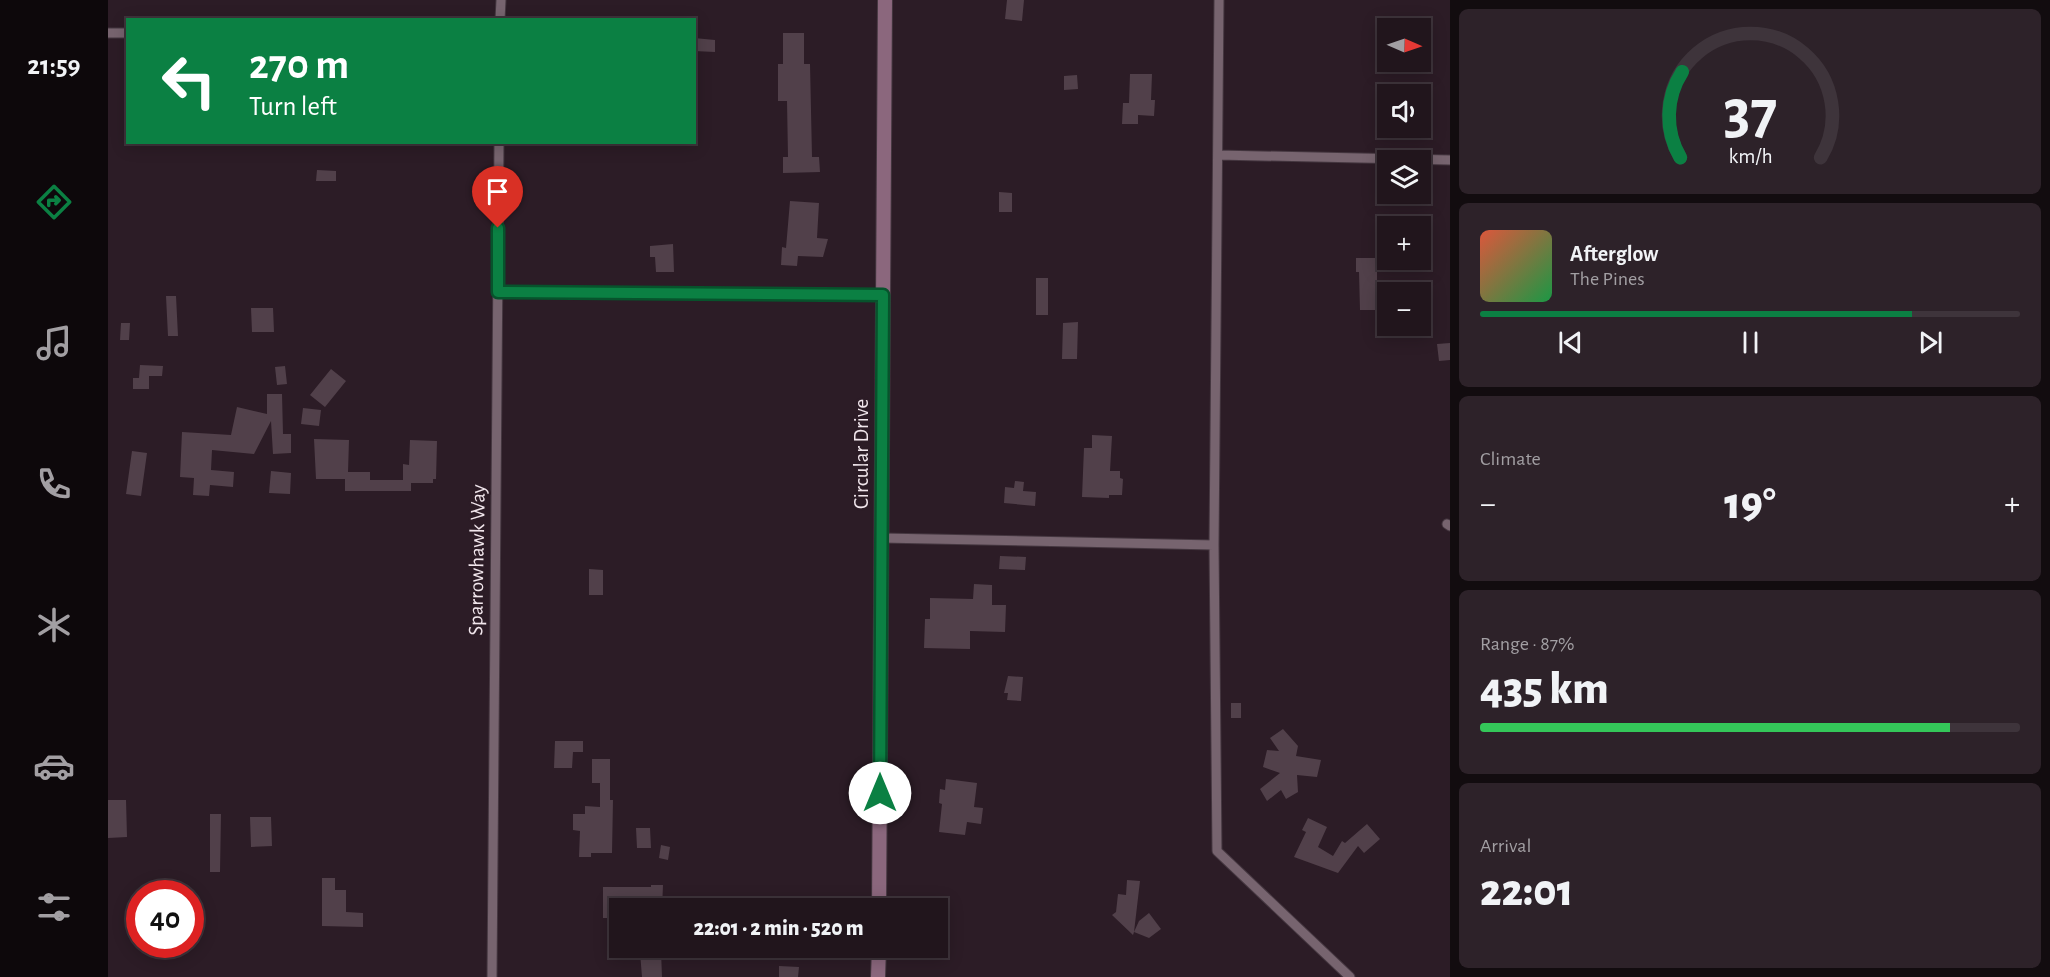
<!DOCTYPE html>
<meta charset="utf-8">
<style>
body{margin:0;font-family:"Alegreya Sans",sans-serif;background:#2d2229;color:#f1f3f6;height:100vh;display:flex;flex-direction:column;font-size:22px;white-space:nowrap}
*{box-sizing:border-box;margin:0}
p{font-size:20px;color:#a29fa3}
.icon{flex:none;width:33px;height:33px;fill:none;stroke:currentColor;stroke-width:2;stroke-linecap:round;stroke-linejoin:round}
.map{position:relative;flex:1;overflow:hidden}
.panel{display:flex;flex-direction:column;gap:9px;padding:9px;background:#120c0f;width:600px}
.panel>*{flex:none}
.hud{position:absolute;left:18px;top:18px;width:570px;height:126px;border-radius:0px;box-shadow:0 3px 15px #0003,0 0 0 2px #3e343b;background:#0b8043;color:#fff;overflow:hidden}
.needle{width:39px;rotate:92deg}
.buttons{position:absolute;left:1269px;top:18px;display:grid;gap:12px}
.buttons a{display:grid;place-items:center;width:54px;height:54px;border-radius:0px;background:#21151c;box-shadow:0 3px 15px #0003,0 0 0 2px #3e343b;font-size:30px}
.speed{position:absolute;left:18px;top:880px;display:flex;gap:12px;font-size:30px;font-weight:700;text-align:center}
.speed>*{display:grid;place-content:center;width:78px;height:78px;border-radius:50%;background:#21151c;box-shadow:0 3px 15px #0003,0 0 0 2px #3e343b;line-height:1}
.speed .limit{border:9px solid #d22;background:#fff;color:#111}
.pin{position:absolute;display:grid;place-items:center;width:51px;height:51px;color:#fff;margin:-62px -26px;border-radius:50% 50% 50% 0;rotate:-45deg;box-shadow:0 0 6px #0007}
.pin .icon{rotate:45deg}
.me{position:absolute;width:66px;margin:-33px;rotate:0deg;stroke-linejoin:round;filter:drop-shadow(0 0 4px #0008)}
.turn{display:flex;align-items:center;gap:21px;height:126px;padding:0 24px;font-size:27px}
.turn .icon{width:78px;height:78px;stroke-width:2.5}
.turn b{display:block;font-size:42px;line-height:51px}
.big{font-size:45px;font-weight:800;line-height:1.1}
.panel .card{flex:1;display:flex;flex-direction:column;justify-content:center;gap:9px;min-width:0;padding:0 21px;border-radius:9px;background:#2d2229}
.panel .dial{align-items:center;gap:0}
.dial svg{height:156px;overflow:visible;fill:none;stroke:#3e343b;stroke-width:7;stroke-linecap:round;text-anchor:middle}
.dial text{fill:#f1f3f6;stroke:none}
.song{display:flex;align-items:center;gap:18px}
.cover{width:72px;height:72px;border-radius:9px;background:linear-gradient(135deg,hsl(10 70% 55%),hsl(140 70% 35%))}
.played{height:6px;border-radius:3px;background:linear-gradient(90deg,#0b8043 80%,#3e343b 80%)}
.keys{display:flex;justify-content:space-around;direction:ltr}
.heat{display:flex;justify-content:space-between;align-items:center;font-size:33px;direction:ltr}
.charge{height:9px;border-radius:4px;background:linear-gradient(90deg,#34c759 87%,#3e343b 0)}
.trip{position:absolute;left:501px;top:898px;width:339px;height:60px;border-radius:0px;background:#21151c;box-shadow:0 3px 15px #0003,0 0 0 2px #3e343b;font-weight:800;line-height:60px;text-align:center}
main{display:flex;flex:1;min-height:0}
.tabs{display:flex;flex-direction:column;width:108px;justify-content:space-around;align-items:center;background:#0d080b;color:#a29fa3}
.tabs .icon{width:42px;height:42px}
.tabs .active{color:#0b8043}
.tabs b{font-size:27px;color:#f1f3f6}
.map>svg:first-child{display:block}
.building{fill:#51404a}
.lines{fill:none;stroke-linecap:round;stroke-linejoin:round}
.street-casing{stroke:#453740;stroke-width:11}
.secondary-casing{stroke:#453740;stroke-width:16}
.street{stroke:#77646f;stroke-width:9}
.secondary{stroke:#8b677d;stroke-width:14}
.route-casing{stroke:#07532c;stroke-width:15}
.route{stroke:#0b8043;stroke-width:10}
.labels{text-anchor:middle;dominant-baseline:central;stroke-width:4.5;stroke-linejoin:round;paint-order:stroke}
.street-label{font-size:21px;fill:#f1e6ec;stroke:#2c1c26}
</style>
<main>
<nav class="tabs">
<b>21:59</b>
<svg class="icon active" aria-label="directions" viewBox="0 0 24 24"><path d="M12 3l9 9-9 9-9-9zM9 14v-3h6M13 9l2 2-2 2"/></svg>
<svg class="icon" aria-label="music" viewBox="0 0 24 24"><path d="M9 18V5l10-2v13"/><circle cx="6" cy="18" r="3"/><circle cx="16" cy="16" r="3"/></svg>
<svg class="icon" aria-label="phone" viewBox="0 0 24 24"><path d="M5 4h4l2 5-3 2q2 4 5 5l2-3 5 2v4C11 20 4 13 5 4z"/></svg>
<svg class="icon" aria-label="climate" viewBox="0 0 24 24"><path d="M12 3v18M4 7l16 10M4 17L20 7"/></svg>
<svg class="icon" aria-label="car" viewBox="0 0 24 24"><path d="M5 17H2v-5l4-1 3-4h7l3 4 3 1v5h-3M9 17h6M6 11h13"/><circle cx="7" cy="17" r="2"/><circle cx="17" cy="17" r="2"/></svg>
<svg class="icon" aria-label="filters" viewBox="0 0 24 24"><path d="M4 7h16M4 17h16"/><circle cx="9" cy="7" r="2"/><circle cx="15" cy="17" r="2"/></svg>
</nav>
<div class="map">
<svg width="1342" height="977" viewBox="0 0 1342 977">
<rect width="100%" height="100%" fill="#2c1c26"/>
<path class="building" d="M899 0H916L914 21 897 19Z
M675 33H696V64H702L704 157H711L712 172 675 173V157H680L679 101H670V64H675Z
M586 38 607 40V52L586 51Z
M1022 74H1044L1043 100H1047L1046 116 1030 115V124H1014L1015 103H1021Z
M969 75 970 89 956 90V76Z
M209 170 228 171V181H208Z
M891 192 904 193V212H891Z
M682 201 711 203 709 238 720 239 715 257 690 256 689 266 673 265 674 247 678 248Z
M565 244 566 272H548L547 257H542V246Z
M1248 258H1269V288H1280V310H1252L1251 272H1248Z
M928 278H940V315H928Z
M58 296H68L70 336H60Z
M143 308H165L166 332H144Z
M970 322 969 359H954L955 323Z
M13 323H22L21 340H12Z
M1342 343V360L1331 361 1329 344Z
M32 365 55 366 54 376H41V389H25V378H31Z
M177 366 179 384 169 385 167 367Z
M223 369 238 381 217 407 202 395Z
M159 394H174L175 434H183V453L165 454 163 421 146 454 104 450 103 470 126 472 125 487 102 485 101 496 85 495 86 478 72 477 74 432 123 435 129 407 159 414Z
M195 408 213 410 211 426 193 424Z
M984 435 1004 436 1002 471H1012V478L1015 479 1014 495H1001V498L974 497 976 448H984Z
M206 439 241 440 240 472H262V480H295V464L301 465 302 440 329 441 328 479H325V483H303V491H237V479H208Z
M24 451 39 453 33 496 18 494Z
M163 471 183 473 182 494 161 493Z
M907 481 916 482 915 491 928 492 927 506 896 503 897 487 906 488Z
M892 556 918 557 917 570 891 569Z
M481 569 495 570V595H481Z
M866 584 884 585V605H898L897 632 862 631V649L816 648 817 619H822V598L865 599Z
M900 676 915 677 913 701 899 700 900 693H896Z
M1123 703H1133V718H1123Z
M1175 729 1190 746 1188 756 1213 760 1209 777 1189 775 1190 792 1178 799 1173 790 1159 801 1152 789 1172 773 1155 767 1159 750 1171 751 1162 738Z
M447 741H475V752H465L464 768H446Z
M484 759H502V800H505L504 853H483V857H471L472 831 465 830V814H477V806L492 807V783H484Z
M838 779 869 783 866 807 875 808 873 824 859 822 857 835 831 832 834 804 831 803 832 789 837 790Z
M0 800H18L19 837 0 838Z
M102 814H113L112 872H102Z
M142 817H163L164 846 143 847Z
M1200 818 1219 827 1210 847 1225 856 1234 841 1237 843 1259 824 1272 839 1256 853 1250 846 1230 873 1186 857 1198 832 1194 830Z
M528 828H542L543 848H529Z
M553 845 562 847 560 860 551 858Z
M214 878H227V890H238V912L255 913V927L214 926Z
M1019 880 1032 881 1026 932 1031 921 1041 913 1053 929 1041 938 1026 932 1025 935 1004 915 1008 912 1010 894 1018 895Z
M543 885H555L554 909H512V918H495V887H543Z
M553 951 554 977H534L532 952Z
M671 966 691 967 690 977H671Z"/>
<g class="lines">
<defs>
<path id="street" d="M1111 0 1106 545 1109 851 1242 977
M392 20 393 0
M0 33H20
M1110 155 1342 160
M390 292 775 295
M1339 524 1342 526
M774 538 1106 545
M384 977 391 142"/>
<path id="secondary" d="M771 909 777 0
M770 977 771 948"/>
</defs>
<use href="#street" class="street-casing"/>
<use href="#secondary" class="secondary-casing"/>
<use href="#street" class="street"/>
<use href="#secondary" class="secondary"/>
</g>
<g class="lines">
<defs>
<path id="route" d="M390 228V292L775 295 772 793"/>
</defs>
<use href="#route" class="route-casing"/>
<use href="#route" class="route"/>
</g>
<g class="labels">
<g class="street-label">
<text transform="translate(753 454) rotate(-90)">Circular Drive</text>
<text transform="translate(369 560) rotate(-89)">Sparrowhawk Way</text>
</g>
</g>
</svg>
<div class="buttons">
<a><svg class="needle" viewBox="-14 -14 28 28"><path d="M0-13l5 13h-10z" fill="#e53935"/><path d="M0 13l5-13h-10z" fill="#a29fa3"/></svg></a>
<a><svg class="icon" aria-label="sound" viewBox="0 0 24 24"><path d="M4 9h4l5-4v14l-5-4H4zM17 9q2 3 0 6"/></svg></a>
<a><svg class="icon" aria-label="layers" viewBox="0 0 24 24"><path d="M12 4l9 5-9 5-9-5zM3 14l9 5 9-5"/></svg></a>
<a>+</a>
<a>−</a>
</div>
<div class="speed"><div class="limit">40</div></div>
<div class="pin" style="left:390px;top:228px;background:#d93025"><svg class="icon" aria-label="arrive" viewBox="0 0 24 24"><path d="M6 21V4h12l-3 4 3 4H6"/></svg></div>
<svg class="me" style="left:772px;top:793px" viewBox="-20 -20 40 40"><circle r="19" fill="#fff"/><path d="M0-13L10 11 0 6-10 11z" fill="#0b8043"/></svg>
<div class="trip">22:01 · 2 min · 520 m</div>
<div class="hud">
<div class="turn"><svg class="icon" aria-label="left" viewBox="0 0 24 24"><path d="M17 20v-9H6M10 6l-5 5 5 5"/></svg><div><b>270 m</b>Turn left</div></div>
</div>
</div>
<section class="panel">
<div class="card dial"><svg viewBox="0 0 100 80">
<path d="M14 69A42 42 0 1 1 86 69"/>
<path d="M14 69A42 42 0 0 1 15 25" stroke="#0b8043"/>
<text x="50" y="56" font-size="32" font-weight="700">37</text>
<text x="50" y="72" font-size="11">km/h</text>
</svg></div>
<div class="card">
<div class="song"><i class="cover"></i><div><b>Afterglow</b><p>The Pines</p></div></div>
<div class="played"></div>
<div class="keys"><svg class="icon" aria-label="previous" viewBox="0 0 24 24"><path d="M18 5L8 12l10 7zM5 5v14"/></svg><svg class="icon" aria-label="pause" viewBox="0 0 24 24"><path d="M8 5v14M16 5v14"/></svg><svg class="icon" aria-label="next" viewBox="0 0 24 24"><path d="M6 5l10 7-10 7zM19 5v14"/></svg></div>
</div>
<div class="card"><p>Climate</p>
<div class="heat"><a>−</a><b class="big">19°</b><a>+</a></div>
</div>
<div class="card"><p>Range · 87%</p><b class="big">435 km</b><div class="charge"></div></div>
<div class="card"><p>Arrival</p><b class="big">22:01</b></div>
</section>
</main>
